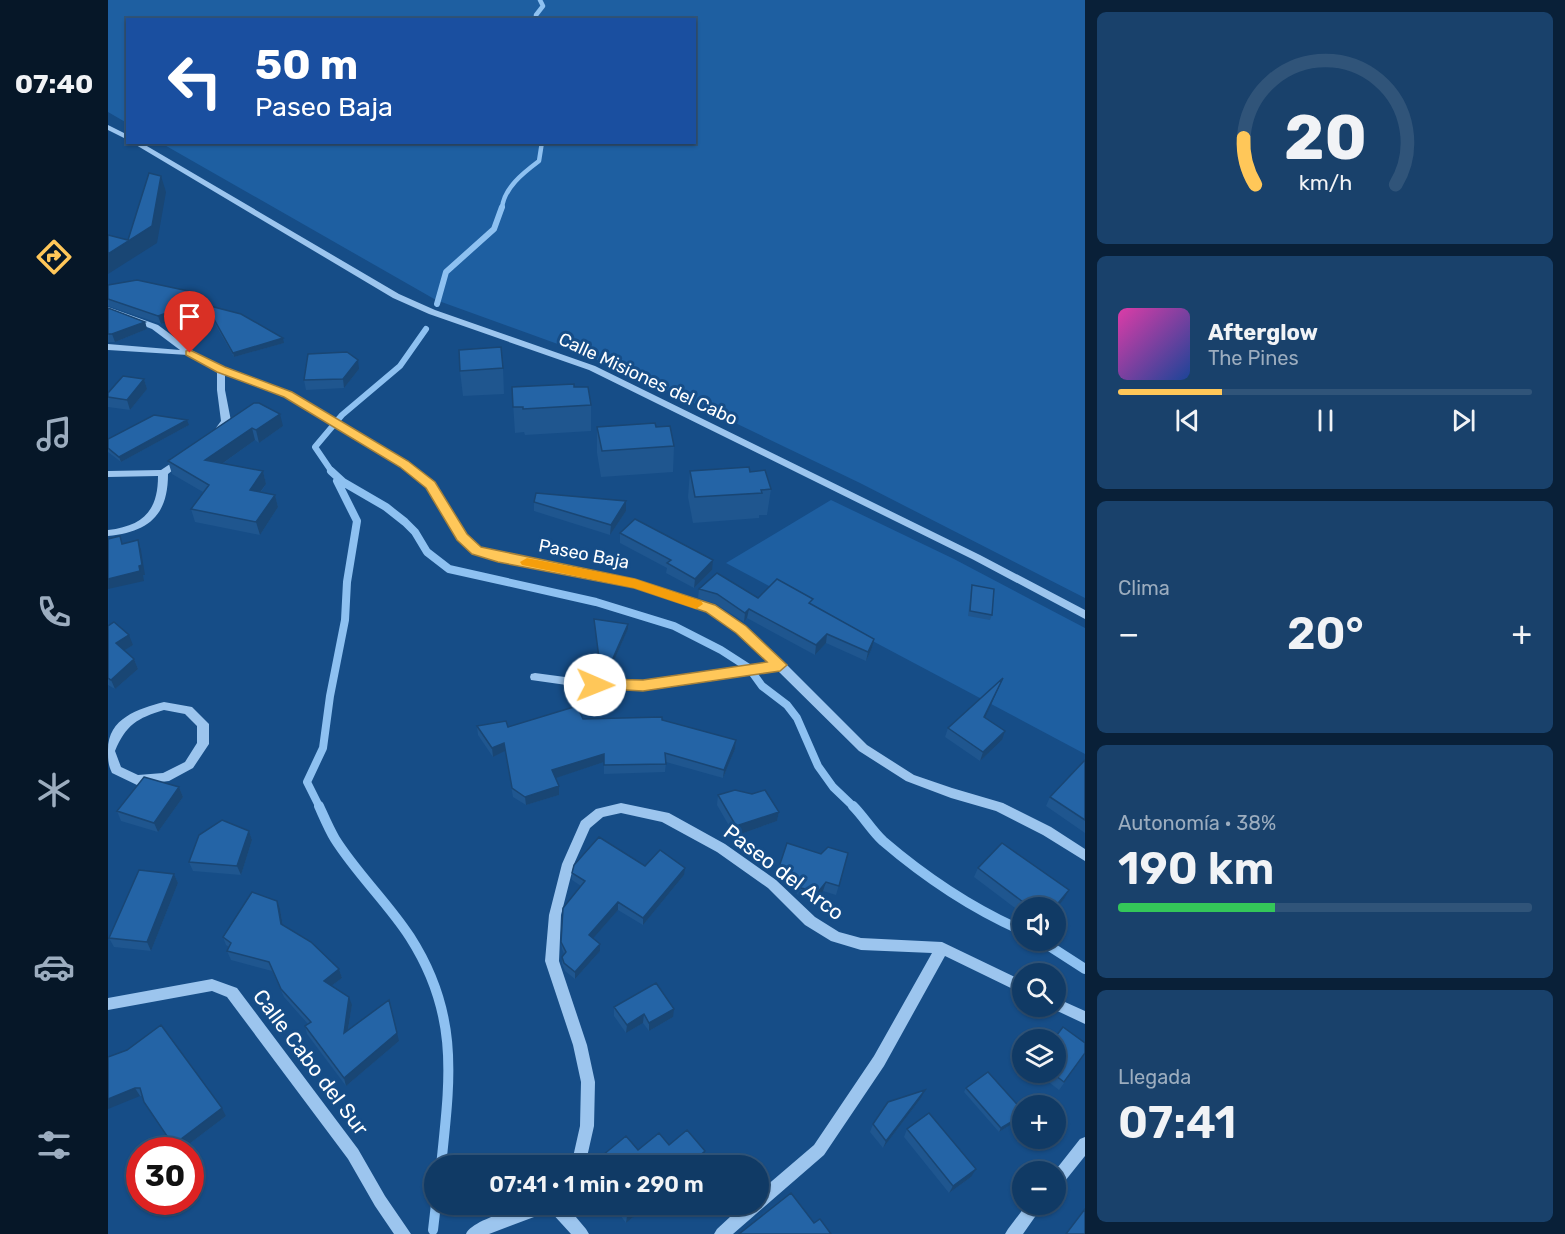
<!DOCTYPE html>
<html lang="es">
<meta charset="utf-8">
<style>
body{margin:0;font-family:Rubik,sans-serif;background:#19416b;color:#f1f3f6;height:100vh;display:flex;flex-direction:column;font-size:22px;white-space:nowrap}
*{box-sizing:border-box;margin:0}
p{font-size:20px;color:#9cadbf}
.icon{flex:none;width:33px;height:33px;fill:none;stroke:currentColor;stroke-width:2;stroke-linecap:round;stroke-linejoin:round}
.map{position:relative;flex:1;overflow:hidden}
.details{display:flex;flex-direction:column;gap:12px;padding:12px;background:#092038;width:480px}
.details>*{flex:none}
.hud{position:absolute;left:18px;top:18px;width:570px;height:126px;border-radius:0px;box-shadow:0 2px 4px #0004,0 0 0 2px #305479;background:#1a4fa0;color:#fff;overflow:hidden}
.fabs{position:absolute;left:904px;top:897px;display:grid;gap:12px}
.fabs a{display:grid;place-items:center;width:54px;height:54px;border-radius:50%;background:#103a65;box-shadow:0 2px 4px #0004,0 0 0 2px #305479;font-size:30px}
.speed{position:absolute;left:18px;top:1137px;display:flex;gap:12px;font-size:30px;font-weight:700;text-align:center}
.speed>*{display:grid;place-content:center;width:78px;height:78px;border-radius:50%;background:#103a65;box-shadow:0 2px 4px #0004,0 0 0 2px #305479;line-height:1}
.speed .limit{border:9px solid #d22;background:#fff;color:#111}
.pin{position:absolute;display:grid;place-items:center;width:51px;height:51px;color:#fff;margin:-62px -26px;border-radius:50% 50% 50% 0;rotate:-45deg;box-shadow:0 0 6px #0007}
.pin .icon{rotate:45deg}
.me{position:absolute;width:66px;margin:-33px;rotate:91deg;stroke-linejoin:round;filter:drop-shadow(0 0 4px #0008)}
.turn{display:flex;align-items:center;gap:21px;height:126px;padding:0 30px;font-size:27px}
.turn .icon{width:78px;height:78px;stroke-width:2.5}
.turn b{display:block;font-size:42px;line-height:51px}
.big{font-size:45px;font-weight:600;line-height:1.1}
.details .card{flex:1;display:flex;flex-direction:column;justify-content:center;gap:9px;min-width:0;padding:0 21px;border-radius:9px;background:#19416b}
.details .dial{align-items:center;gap:0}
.dial svg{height:156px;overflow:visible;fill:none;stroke:#305479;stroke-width:7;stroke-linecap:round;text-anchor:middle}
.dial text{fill:#f1f3f6;stroke:none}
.song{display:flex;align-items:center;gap:18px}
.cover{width:72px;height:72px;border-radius:9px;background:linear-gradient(135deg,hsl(320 70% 55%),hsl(220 70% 35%))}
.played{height:6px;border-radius:3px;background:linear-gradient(90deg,#ffc759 25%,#305479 25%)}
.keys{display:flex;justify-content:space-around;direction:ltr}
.heat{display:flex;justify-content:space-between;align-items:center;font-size:33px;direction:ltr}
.charge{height:9px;border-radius:4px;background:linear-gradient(90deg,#34c759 38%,#305479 0)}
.trip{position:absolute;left:316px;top:1155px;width:345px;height:60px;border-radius:30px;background:#103a65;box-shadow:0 2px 4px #0004,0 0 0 2px #305479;font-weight:600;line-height:60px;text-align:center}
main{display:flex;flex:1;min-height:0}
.menu{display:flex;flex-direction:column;width:108px;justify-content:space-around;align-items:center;background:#061728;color:#9cadbf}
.menu .icon{width:42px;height:42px}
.menu .on{color:#ffc759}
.menu b{font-size:27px;color:#f1f3f6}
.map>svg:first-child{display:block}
.green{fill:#1e5fa1}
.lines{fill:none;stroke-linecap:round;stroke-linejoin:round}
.stream-far3{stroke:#8ec1f1;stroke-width:4.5}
.stream-far2{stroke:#8ec1f1;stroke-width:6}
.stream-far1{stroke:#8ec1f1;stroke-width:8}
.stream{stroke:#8ec1f1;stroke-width:10}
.minor{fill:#9cc5ee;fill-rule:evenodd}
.wall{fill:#1f568f}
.shaded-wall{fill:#194674}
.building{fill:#2464a6;stroke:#194674;stroke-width:1.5}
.route{fill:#ffc759;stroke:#a6813a;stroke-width:1.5}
.slow{fill:#f59e0b}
.labels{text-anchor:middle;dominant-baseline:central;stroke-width:6;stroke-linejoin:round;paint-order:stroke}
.street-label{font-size:18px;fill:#fff;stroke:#164d87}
.near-street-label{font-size:21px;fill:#fff;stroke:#164d87}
</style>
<main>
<nav class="menu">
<b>07:40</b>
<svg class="icon on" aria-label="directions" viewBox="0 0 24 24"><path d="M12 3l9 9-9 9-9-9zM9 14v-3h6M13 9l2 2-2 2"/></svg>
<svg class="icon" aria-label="music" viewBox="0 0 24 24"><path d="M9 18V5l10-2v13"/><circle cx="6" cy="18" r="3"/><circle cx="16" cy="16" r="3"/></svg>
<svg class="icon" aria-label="phone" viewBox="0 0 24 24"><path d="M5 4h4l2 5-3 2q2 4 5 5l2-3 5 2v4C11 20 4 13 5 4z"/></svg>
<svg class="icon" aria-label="climate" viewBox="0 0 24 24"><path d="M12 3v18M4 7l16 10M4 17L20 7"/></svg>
<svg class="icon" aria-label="car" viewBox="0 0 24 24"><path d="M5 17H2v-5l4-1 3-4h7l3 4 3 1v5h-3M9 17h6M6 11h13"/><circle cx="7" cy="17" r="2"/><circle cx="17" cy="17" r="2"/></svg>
<svg class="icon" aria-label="filters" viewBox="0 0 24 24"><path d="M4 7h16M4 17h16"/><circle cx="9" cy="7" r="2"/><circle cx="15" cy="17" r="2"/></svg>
</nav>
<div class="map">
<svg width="977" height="1234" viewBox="0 0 977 1234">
<rect width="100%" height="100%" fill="#164d87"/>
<path class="green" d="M0 0H977V598L752 483 546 384 458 347 328 300 53 143 586 142V20H20L19 123 0 112Z
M723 500 846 559 977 628V754L618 563Z"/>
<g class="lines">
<path class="stream-far3" d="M428 20V15L435 6 432 0
M394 208C396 188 415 173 431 161L434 142"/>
<path class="stream-far2" d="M329 304 338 272 386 229 394 207
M224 472 207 447 234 415 292 366 318 329"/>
<path class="stream-far1" d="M223 471 235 482 278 507 297 522 307 532 319 552 341 569 488 602 566 626 613 650 641 668 654 686 679 705 689 718 710 766 725 787 747 808
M212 808 199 782 215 748 222 696 237 620 239 582 249 521 229 481"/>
<path class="stream" d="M211 806C216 817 221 829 227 839 249 874 280 903 302 937 352 1015 342 1079 333 1166
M745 806C756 817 764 831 775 841 817 877 865 909 915 931
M932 940 977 969
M325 1230 328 1204"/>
<path class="minor" d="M0 125 20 135V140L0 130Z
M23 142H32L291 294 327 310 487 366 872 555 977 610V619L864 559 481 370 321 314 285 298Z
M0 307 50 325 85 351 116 368 183 393 299 462 326 483 358 535 373 549 390 553 527 580 607 606 637 626 676 662 759 745 806 775 844 788 895 803 943 827 977 849V861L935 835 888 811 843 798 798 781 751 751 669 670 535 689H487L423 680 422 677 423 674 427 673 487 681H535L662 662 629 632 599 612 526 587 390 561 365 553 351 539 320 487 293 466 177 397 117 375V390L123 421 113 434H107L105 432 113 421 109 390V371L80 355 0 350V344L72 350 44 329 0 312Z
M71 458 76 461 60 474C60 516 40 532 0 536V530C35 526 50 511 50 476L0 477V471L53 470Z
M56 702 84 707 101 724V744L85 768 61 781 29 785 4 773C0 765 0 759 0 750 0 718 30 709 56 702ZM56 710 77 714 89 726V743L77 762 55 773 30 775 13 767 7 751C18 725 29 718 56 710Z
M513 803 561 813 617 844 668 880 707 917 731 932 753 938 834 942 915 981V994L837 956 776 1066 716 1155 625 1234H606L609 1229 636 1204H651V1192L706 1145 766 1056 824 953 753 950 723 941 697 925 660 888 609 852 554 822 513 813 495 817 482 828 466 864 453 915 451 961 479 1045 487 1082 486 1126 477 1166H463L472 1126 473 1082 465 1045 437 961 441 915 454 864 473 821 488 809Z
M104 979 129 988 250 1149 277 1196 303 1234H286L267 1206 240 1159 119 997 104 991 0 1010V998Z
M948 998 977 1011V1024L943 1008 942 1006H948Z
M977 1137V1156L953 1186 948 1188V1172H946L972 1139Z
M420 1204H457L478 1229 481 1234H463L442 1211 381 1234H358C364 1220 406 1210 420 1204Z
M919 1204H936L915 1234H897L900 1229Z"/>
</g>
<path class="wall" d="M0 285 85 292 87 300 69 318 53 324 0 306Z
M98 305 176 343 126 357 99 310Z
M0 308 37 322 39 329 7 342H0Z
M395 368 396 394 355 396 352 371Z
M251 369 236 388 198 390 196 380Z
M36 379 39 389 22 410 0 407V393Z
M404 387H466L483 405V431L417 435 416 432 407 433Z
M146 403 175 426 151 443 147 440 114 464 155 471 158 484 153 492 167 495 170 507 152 535 87 522 83 509 95 492 64 474 60 461Z
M81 425 13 462 0 452V439Z
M489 427H548L566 446 565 472 493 477 489 453Z
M582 471 642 472 663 489 659 515H651V518L585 523 580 497Z
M426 502 518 511 502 535 426 511Z
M512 533 604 570 586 588 558 573 559 568 512 543Z
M864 585 884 615 882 620 860 616 863 590Z
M591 589 650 598 704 604 766 639 764 648 758 661 718 643 707 655 639 618 636 622 608 604 590 598Z
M486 619 520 629 498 679H493Z
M0 626 25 645 16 650 26 659 30 669 7 689 0 685Z
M895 678 877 718 894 740 872 761 837 737 840 728Z
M475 719 554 720 628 740 627 749 615 778 558 762 557 772 496 774V762L447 778 451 795 418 805 405 797 397 751 385 757 370 735 369 726 400 727Z
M977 760V833L938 806 942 797Z
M71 787 75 797 50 832 13 821 9 811Z
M610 795 671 812 669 821 627 836 609 805Z
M141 831 144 840 133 875 85 871 81 862Z
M740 853 728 895 715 891 708 901 691 896 671 873 672 864 713 854Z
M537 866 576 875 535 925 510 910 485 938 492 951 467 979 457 971 454 964V957L456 954 454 949 453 942 473 886 464 880V873Z
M870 868 956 899 948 908H915V914L866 877Z
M66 874 70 883 43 951 6 947 1 938Z
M172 909 175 925 231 969 234 978 223 986 244 1005 240 1030 291 1041 238 1086 199 1034 197 1026 200 1024 176 997 164 971 123 960 119 951 121 947 118 945 115 937Z
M506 1007 565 1017 541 1031 535 1023 518 1033 506 1016Z
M977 1054 951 1090 928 1072H948Z
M0 1057 114 1108 118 1116 73 1150H68L36 1102 34 1096H32Z
M858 1088 915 1111V1117L891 1132 856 1092Z
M817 1090 813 1098 775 1148 762 1132 765 1124Z
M799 1129 863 1177 841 1193 796 1137Z
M561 1145 597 1151 596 1159 588 1166H498L495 1162V1155Z
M504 1204H541L518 1223Z"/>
<path class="shaded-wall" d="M53 176 58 192 49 243 0 274V254L44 226Z
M85 292 87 300 69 318 53 324 50 316Z
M37 322 39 329 7 342 4 334Z
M175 338 176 343 126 357 125 353Z
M250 360 251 369 236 388 235 379Z
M36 379 39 389 22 410 19 400Z
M172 414 175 426 151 443 148 430Z
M79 420 81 425 13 462 11 457Z
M144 428 147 440 101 473 97 460Z
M155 471 158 484 145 502 142 490Z
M167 495 170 507 152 535 148 522Z
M518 501V511L502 535 503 525Z
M30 540 33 550 37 575H35L36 581 0 589V579Z
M605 560 604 570 586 588 587 579Z
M641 609 639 618 636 622 637 613Z
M520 624V629L498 679V674Z
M719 634 718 643 707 655 708 645Z
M21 635 25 645 12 653 8 643Z
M766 639 764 648 758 661 760 652Z
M26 659 30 669 7 689 3 680Z
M895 678 891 687 873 727 876 717Z
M897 731 894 740 872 761 875 752Z
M628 740 627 749 615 778 616 770Z
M396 743 397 751 385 757 384 748Z
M496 754V762L445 779 444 770Z
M451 786V795L418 805 417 797Z
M71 787 75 797 50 832 46 823Z
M671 812 669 821 627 836 628 826Z
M141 831 144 840 133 875 129 866Z
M577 868 576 875 535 925V918Z
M66 874 70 883 43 951 39 942Z
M718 882 715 891 708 901 710 892Z
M961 890 956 899 948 909V908H946Z
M169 901 172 909 176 932 173 924Z
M510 902V910L481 943V935Z
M492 944V951L467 979V972Z
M231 969 234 978 219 989 216 981Z
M241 997 244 1005 238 1041 236 1033Z
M281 1000 291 1041 238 1086 236 1078Z
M566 1009 565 1017 541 1031V1023Z
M536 1014 535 1023 518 1033 519 1025Z
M27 1088 32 1096 0 1109V1099Z
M817 1090 813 1098 775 1148 778 1141Z
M114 1108 118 1116 73 1150H68L65 1145Z
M915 1115V1117L891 1132 893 1128Z
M597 1151 596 1159 588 1166H580Z
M868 1169 863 1177 841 1193 845 1186Z
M533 1204H541L518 1223 519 1216Z"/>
<path class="building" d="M41 173 53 176 44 226 0 254V235L20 240Z
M29 280 85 292 67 310 50 316 0 299V285Z
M98 305 133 314 175 338 125 353Z
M0 308 37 322 4 334H0Z
M393 347 395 368 352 371 351 350Z
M239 352 250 360 235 379 196 380 200 354Z
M15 376 36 379 19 400 0 397V393Z
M466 384V387H480L483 405 415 409V407H405L404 387Z
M146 403H151L172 414 148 430 144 428 97 460 155 471 142 490 167 495 148 522 83 509 101 485 60 461Z
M46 415 79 420 11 457 0 448V439Z
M547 423 548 427 562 426 566 446 494 451 489 427Z
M641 467 642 472 657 470 663 489 653 490 654 493 587 497 582 471Z
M428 493 518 501 503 525 426 502Z
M527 519 605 560 587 579 559 563 563 560 512 533Z
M12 536 14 544 30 540 34 565 31 566 32 571 0 579V539Z
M609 573 650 598 669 579 705 599 701 603 766 639 760 652 719 634 708 645 641 609 637 613 609 594 591 589Z
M864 585 886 589 884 615 862 611Z
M486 619 520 624 498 674H493Z
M6 622 21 635 8 643 26 659 3 680 0 678V626Z
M895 678 876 717 897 731 875 752 840 728Z
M469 706 475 719 554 717V720L628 740 616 770 557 753 558 764 496 765V754L444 770 451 786 417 797 404 788 396 743 384 748 369 726 398 721 400 727Z
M977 760V820L942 797Z
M36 777 71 787 46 823 9 811Z
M627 790 644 794 657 790 671 812 628 826 610 795Z
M114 820 141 831 129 866 81 862 91 835Z
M491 837 537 866 552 850 577 868 535 918 510 902 481 935 492 944 467 972 456 963 454 957 458 952 453 942 455 908 477 881 464 873 466 865Z
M679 843 713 854 720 847 740 853 731 886 718 882 710 892 693 888 672 864Z
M894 843 961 890 946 908H923L870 868Z
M31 870 66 874 39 942 1 938Z
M144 892 169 901 173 924 203 942 231 969 216 981 241 997 236 1033 281 1000 289 1033 236 1078 197 1026 203 1022 173 989 161 962 119 951 123 943 115 937Z
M548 983 566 1009 541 1023 536 1014 519 1025 506 1007Z
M53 1025 114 1108 65 1145 36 1102 32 1088H27L0 1099V1057L19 1050Z
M955 1027 977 1043V1053L956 1082 943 1072H948V1040H945Z
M880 1072 915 1111V1115L893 1128 858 1088Z
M817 1090 778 1141 765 1124 780 1102Z
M821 1113 868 1169 845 1186 799 1129Z
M579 1130 597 1151 580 1166H504L495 1155 518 1136 530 1150 551 1133 561 1145Z
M683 1193 706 1223 712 1219 723 1234H631Z
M509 1204H533L519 1216Z
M977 1209V1234H958Z"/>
<path class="route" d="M82 350 117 367 184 392 300 461 327 482 359 534 373 547 527 579 607 605 638 626 679 665 672 671 535 691 482 688 479 685 482 681 487 679 535 680 659 662 628 633 598 612 526 588 390 562 364 554 349 540 318 488 292 467 176 397 109 372 78 355V351Z"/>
<path class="slow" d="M419 558 527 579 593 601 595 604 588 609 526 588 414 565 412 562Z"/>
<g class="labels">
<g class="street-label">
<text transform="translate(540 379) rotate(25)">Calle Misiones del Cabo</text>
<text transform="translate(476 554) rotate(11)">Paseo Baja</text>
</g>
<g class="near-street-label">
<text transform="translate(676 872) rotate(37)">Paseo del Arco</text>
<text transform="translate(203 1062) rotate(53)">Calle Cabo del Sur</text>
</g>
</g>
</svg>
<div class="fabs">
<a><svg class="icon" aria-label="sound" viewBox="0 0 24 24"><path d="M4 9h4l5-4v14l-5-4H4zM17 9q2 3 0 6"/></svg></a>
<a><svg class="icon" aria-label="search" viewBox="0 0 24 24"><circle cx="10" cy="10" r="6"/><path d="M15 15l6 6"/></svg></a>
<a><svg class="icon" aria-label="layers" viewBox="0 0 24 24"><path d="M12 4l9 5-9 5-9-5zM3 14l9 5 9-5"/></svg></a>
<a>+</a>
<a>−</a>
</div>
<div class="speed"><div class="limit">30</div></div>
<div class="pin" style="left:82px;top:353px;background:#d93025"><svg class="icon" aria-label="arrive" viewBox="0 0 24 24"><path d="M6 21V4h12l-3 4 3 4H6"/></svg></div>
<svg class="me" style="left:487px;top:685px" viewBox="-20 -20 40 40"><circle r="19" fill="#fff"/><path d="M0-13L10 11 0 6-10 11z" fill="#ffc759"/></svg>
<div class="trip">07:41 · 1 min · 290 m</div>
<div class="hud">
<div class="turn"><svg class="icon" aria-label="left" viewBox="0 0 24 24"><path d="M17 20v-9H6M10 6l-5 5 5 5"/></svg><div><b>50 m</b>Paseo Baja</div></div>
</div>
</div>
<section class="details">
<div class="card dial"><svg viewBox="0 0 100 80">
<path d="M14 69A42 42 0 1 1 86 69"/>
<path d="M14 69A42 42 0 0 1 8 45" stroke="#ffc759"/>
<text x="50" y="56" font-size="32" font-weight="700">20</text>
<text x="50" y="72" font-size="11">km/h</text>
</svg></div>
<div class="card">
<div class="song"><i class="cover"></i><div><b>Afterglow</b><p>The Pines</p></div></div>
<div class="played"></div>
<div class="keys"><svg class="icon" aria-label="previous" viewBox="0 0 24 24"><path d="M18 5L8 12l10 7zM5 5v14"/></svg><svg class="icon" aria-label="pause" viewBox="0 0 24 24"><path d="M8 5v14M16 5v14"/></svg><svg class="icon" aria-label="next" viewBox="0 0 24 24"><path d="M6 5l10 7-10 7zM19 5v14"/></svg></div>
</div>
<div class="card"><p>Clima</p>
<div class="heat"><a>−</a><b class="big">20°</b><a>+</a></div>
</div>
<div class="card"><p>Autonomía · 38%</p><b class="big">190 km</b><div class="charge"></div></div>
<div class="card"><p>Llegada</p><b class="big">07:41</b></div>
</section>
</main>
